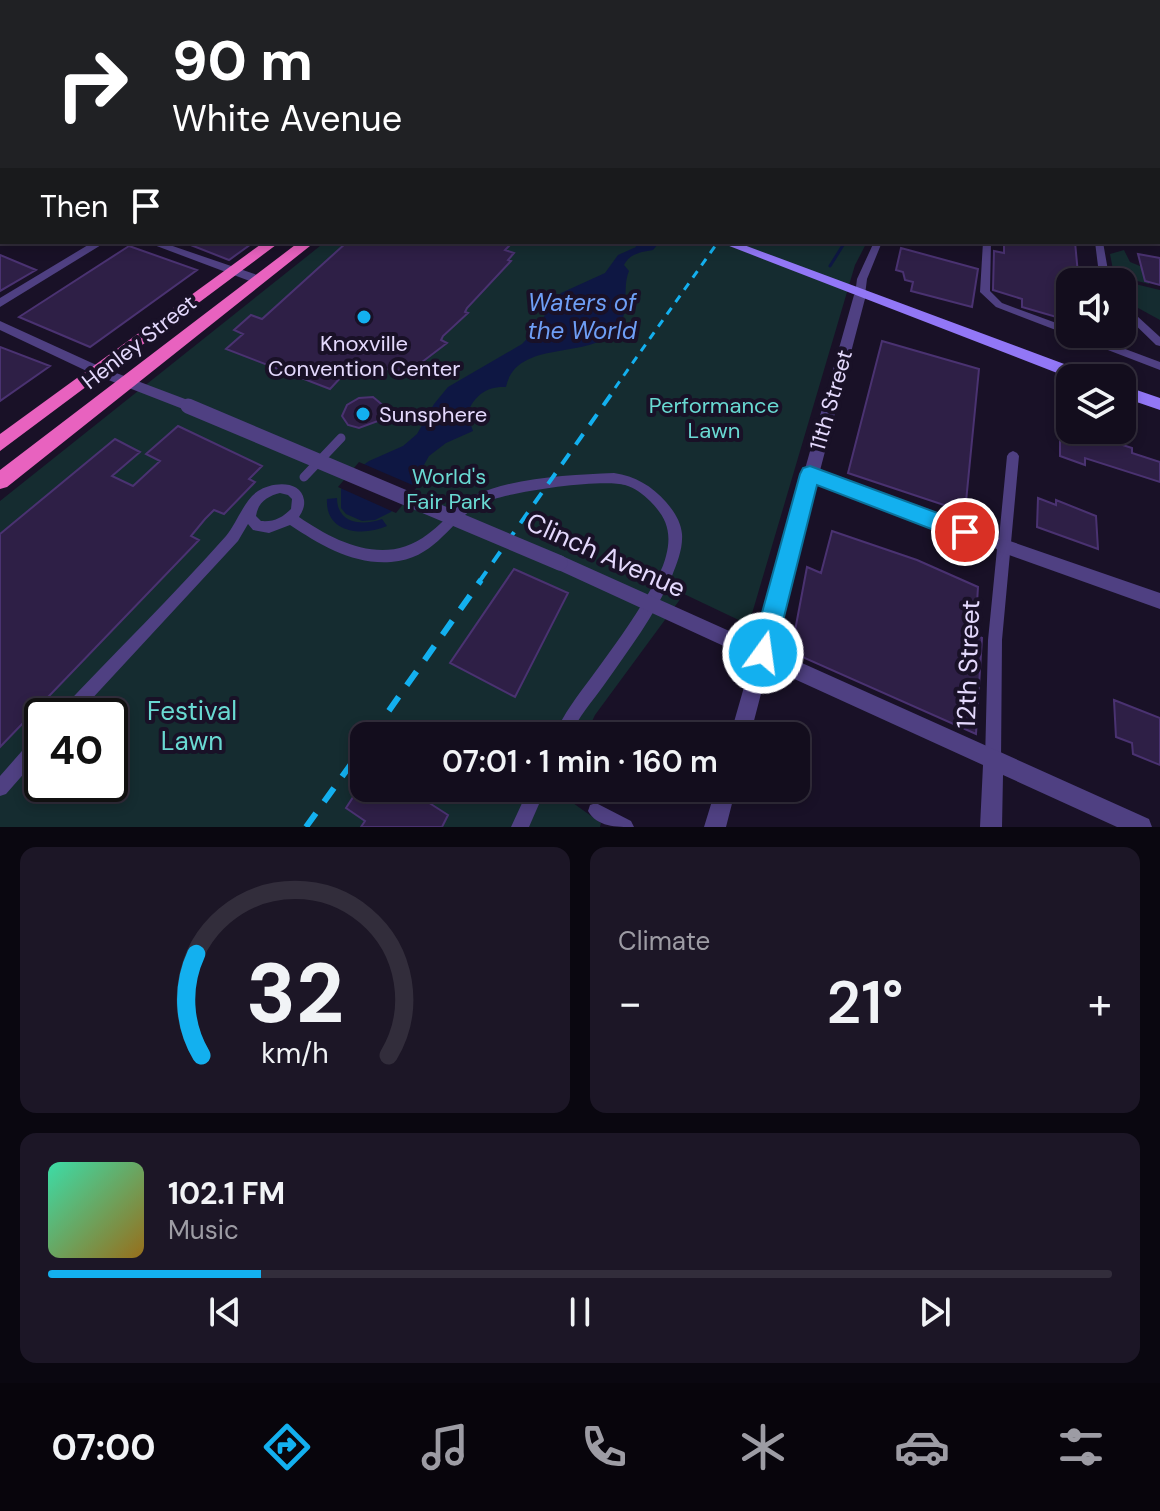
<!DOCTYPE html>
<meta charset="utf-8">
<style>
body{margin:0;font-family:"DM Sans",sans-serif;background:#1c1626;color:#f1f3f6;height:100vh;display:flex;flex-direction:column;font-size:30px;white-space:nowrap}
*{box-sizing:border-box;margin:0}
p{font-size:26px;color:#9d9ca4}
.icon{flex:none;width:44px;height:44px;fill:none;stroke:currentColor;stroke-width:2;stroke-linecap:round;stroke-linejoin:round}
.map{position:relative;height:827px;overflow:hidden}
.sheet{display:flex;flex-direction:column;gap:20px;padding:20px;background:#0a0710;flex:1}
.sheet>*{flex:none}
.banner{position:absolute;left:0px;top:0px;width:1160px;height:244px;box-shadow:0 4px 12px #0003,0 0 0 2px #322d3b;background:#202124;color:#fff;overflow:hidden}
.fabs{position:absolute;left:1056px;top:268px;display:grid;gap:16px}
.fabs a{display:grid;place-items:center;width:80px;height:80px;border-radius:16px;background:#130d1d;box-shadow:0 4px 12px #0003,0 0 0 2px #322d3b;font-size:40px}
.speed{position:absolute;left:24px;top:698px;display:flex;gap:16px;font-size:40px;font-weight:700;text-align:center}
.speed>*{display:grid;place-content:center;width:104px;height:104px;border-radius:50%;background:#130d1d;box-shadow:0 4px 12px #0003,0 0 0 2px #322d3b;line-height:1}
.speed .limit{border:4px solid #111;border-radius:12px;background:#fff;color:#111}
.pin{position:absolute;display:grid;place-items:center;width:68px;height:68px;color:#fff;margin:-34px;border:4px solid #fff;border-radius:50%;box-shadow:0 2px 8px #0007}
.me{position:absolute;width:88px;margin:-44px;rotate:14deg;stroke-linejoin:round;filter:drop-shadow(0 0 6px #0008)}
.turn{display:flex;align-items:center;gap:28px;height:168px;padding:0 40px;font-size:36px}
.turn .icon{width:104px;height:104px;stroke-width:2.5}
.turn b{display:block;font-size:56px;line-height:68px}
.then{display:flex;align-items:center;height:76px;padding:0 40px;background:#0003;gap:16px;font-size:30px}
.big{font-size:60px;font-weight:600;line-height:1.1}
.sheet .widget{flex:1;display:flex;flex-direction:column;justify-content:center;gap:12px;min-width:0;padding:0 28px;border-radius:16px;background:#1c1626}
.sheet .dial{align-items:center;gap:0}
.dial svg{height:208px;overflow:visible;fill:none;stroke:#322d3b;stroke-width:7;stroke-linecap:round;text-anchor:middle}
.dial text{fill:#f1f3f6;stroke:none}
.song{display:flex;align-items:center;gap:24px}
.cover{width:96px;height:96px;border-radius:12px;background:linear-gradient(135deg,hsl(160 70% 55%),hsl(40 70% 35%))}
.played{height:8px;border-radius:4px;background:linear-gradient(90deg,#13b0ef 20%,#322d3b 20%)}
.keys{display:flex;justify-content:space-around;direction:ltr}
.heat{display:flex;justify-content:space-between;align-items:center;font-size:44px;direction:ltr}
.sheet .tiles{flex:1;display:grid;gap:20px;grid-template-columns:1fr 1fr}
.widget:last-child{grid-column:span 2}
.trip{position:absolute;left:350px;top:722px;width:460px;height:80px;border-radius:16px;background:#130d1d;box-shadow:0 4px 12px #0003,0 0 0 2px #322d3b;font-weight:600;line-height:80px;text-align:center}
.tabs{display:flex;height:128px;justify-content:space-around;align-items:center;background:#08050c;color:#9d9ca4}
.tabs .icon{width:56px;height:56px}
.tabs .on{color:#13b0ef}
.tabs b{font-size:36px;color:#f1f3f6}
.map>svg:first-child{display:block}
.green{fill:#152c30;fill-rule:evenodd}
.water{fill:#0e1743}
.pier{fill:#191127}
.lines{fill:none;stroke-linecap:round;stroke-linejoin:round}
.stream{stroke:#0e1743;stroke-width:3}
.building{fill:#2e1f46;stroke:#4a3271;stroke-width:2}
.pedestrian{stroke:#4f4082;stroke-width:9}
.minor{fill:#4f4082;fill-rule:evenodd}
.tertiary{fill:#4f4082;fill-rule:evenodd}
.secondary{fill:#9277f6;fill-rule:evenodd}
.trunk{fill:#e862bf;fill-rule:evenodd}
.rail-far2{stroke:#13b0ef;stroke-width:3;stroke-dasharray:8 7;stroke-linecap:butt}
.rail-far1{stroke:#13b0ef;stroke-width:4;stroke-dasharray:13 11;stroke-linecap:butt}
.rail{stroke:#13b0ef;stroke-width:6;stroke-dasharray:17 14;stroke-linecap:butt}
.tertiary-bridge{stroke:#4f4082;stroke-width:15}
.route{fill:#13b0ef;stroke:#0c729b;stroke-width:2}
.poi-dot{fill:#13b0ef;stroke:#191127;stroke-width:3}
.labels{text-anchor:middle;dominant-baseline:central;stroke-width:8;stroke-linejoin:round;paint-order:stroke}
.street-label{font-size:22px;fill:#e4d9fd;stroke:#191127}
.poi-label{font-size:22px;fill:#e4d9fd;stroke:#191127}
.park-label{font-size:22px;fill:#69d9d2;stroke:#191127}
.water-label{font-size:24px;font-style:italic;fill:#6e9ef5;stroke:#191127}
.near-street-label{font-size:26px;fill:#e4d9fd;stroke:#191127}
.near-park-label{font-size:26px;fill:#69d9d2;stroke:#191127}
</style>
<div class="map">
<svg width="1160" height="827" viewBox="0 0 1160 827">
<rect width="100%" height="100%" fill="#191127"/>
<path class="green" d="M325 242H867L855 265 751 617 745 623 684 594 595 715 585 736H364V788H561L559 793 601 823 600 827H0V501ZM42 716H110V784H42Z
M1124 250 1130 262 1150 270 1149 284 1114 275 1110 254Z
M1114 279 1160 290V320L1129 303 1133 302 1122 290V282H1113Z"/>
<path class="water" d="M635 242 658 244 653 250C642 252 630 253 624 265L629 271C621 290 632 312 616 330 588 361 517 338 506 387 486 386 474 396 467 414L473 431 446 443 429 456 407 495 391 512 375 520 362 521 346 514 341 508V489L355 471 369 461 403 446 417 434 434 404 448 387 522 344 540 325 550 304 561 293 605 273 618 255 636 247Z
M337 498C337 524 363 526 382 519L387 526C362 537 325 533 327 499Z"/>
<path class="pier" d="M359 462 417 487 396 513 338 487Z"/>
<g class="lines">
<path class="stream" d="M830 266 845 242"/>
</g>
<path class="building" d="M183 242H254L229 260Z
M513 242 505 250 514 253 508 260 511 261 467 308 465 312 468 313 443 336 441 340 447 343 409 372 378 368 356 371 343 375 330 389 226 349 243 334 234 330 251 315 262 319 346 243Z
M1004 242H1075L1078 274 1073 273 1074 282H1070V321L1022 307V299L993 290 994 251 1004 253Z
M129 246 197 270 90 347 19 317Z
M901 248 978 269 972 307 911 291 913 282 905 280 903 272 896 270Z
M1138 254 1160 258V285L1145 281Z
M0 255 36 270 0 291Z
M882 341 979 369 965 512 848 473Z
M0 347 50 366 0 401Z
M373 397 385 407 378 421 359 428 348 425 342 416 347 405 359 398Z
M1060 418 1070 421V430H1090L1104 434V439L1132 448V453L1160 462V482L1085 458V465L1060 456Z
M178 426 262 466 249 479 255 482 224 514 214 510 205 519 191 536 199 540 0 747V534L115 439 140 452 112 476 133 486 160 461 146 454Z
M1038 498 1056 505V500L1096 516 1098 549 1037 527Z
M832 531 917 560 978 587 975 635 982 638 976 734 791 652 807 567 821 573Z
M514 569 568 593 515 697 450 663Z
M1114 700 1160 718V765L1133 754 1132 743 1116 737Z
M359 788H406L448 815 442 827H361L365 821 346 808Z"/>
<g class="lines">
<path class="pedestrian" d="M304 477 341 438"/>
<path class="minor" d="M1158 161H1160V166H1158Z
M1158 203H1160V207H1158Z
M874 242H882L867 279 865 295 860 298 857 297 855 295 857 279Z
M983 242H991L990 291 1002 303 1070 328V334H1085L1160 362V370L996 307 980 292Z
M1095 242H1103L1110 282H1100Z
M1122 304 1125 305 1160 337V346L1156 345 1122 312Z
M1013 451 1017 453 1019 456 1002 640 1001 761 999 767 993 769 987 767 985 761 988 640 997 549 806 477 804 474 806 471 810 469 999 538 1007 456 1009 453Z
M614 473C635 476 652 486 666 502 674 511 681 522 682 534 683 549 677 563 672 576 655 615 628 651 604 685 592 702 578 717 570 736H554C564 713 578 695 593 675 612 649 632 622 648 594 655 582 663 569 666 556 672 533 667 518 650 501 643 494 635 488 625 485 602 478 503 492 481 504 447 522 438 558 391 562 354 565 320 545 290 525L269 533 253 530 248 524 238 541 76 716H57L60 711C115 652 173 596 226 536 237 523 244 500 258 491 271 482 301 479 304 500 305 507 302 512 299 517 337 543 386 567 428 534 445 522 456 504 475 495 515 477 571 475 614 473ZM280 493 288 495 292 499 291 509C282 518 274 522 261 521L256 516C258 502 268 496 280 493Z
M42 733V753L6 794 0 796V776L36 735Z
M529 788H546L529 827H511Z
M596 803 631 821 634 827C616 827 597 827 588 811L590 805Z"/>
<path class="tertiary" d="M2 124V130L0 131V125Z
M0 183H2V189H0Z
M2 195V203H0V196Z
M93 242H106L0 307V298Z
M146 242H161L263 277 265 280 263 283H255Z
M860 291 866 295 773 650 1149 819 1152 827H1117L1003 775 1002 827H980L983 765 768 667 750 736H730L752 659 554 568 552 563 554 558 560 555 756 643 854 295Z
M0 321 103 368 193 402 195 406 188 411 93 374 0 330Z
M1004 539 1160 593V609L998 551 996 546 998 541Z
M716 788H736L726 827H704Z"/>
<path class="secondary" d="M719 242H736L1091 374 1094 378H1070Z
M1122 385 1160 398V410L1122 397Z"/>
<path class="trunk" d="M264 242H280L0 451V434Z
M299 242H315L7 487 0 489V470Z"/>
<path class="rail-far2" d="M615 388 718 242"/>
<path class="rail-far1" d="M479 582 617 386"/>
<path class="rail" d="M371 736 481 580
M306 827 364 746"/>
<path class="tertiary-bridge" d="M188 406 560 563"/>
</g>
<linearGradient id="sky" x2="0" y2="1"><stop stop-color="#0e0915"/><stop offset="0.49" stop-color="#383852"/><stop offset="1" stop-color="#383852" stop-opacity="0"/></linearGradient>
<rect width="1160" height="229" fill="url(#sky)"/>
<path class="route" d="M810 466 973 526 976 532 973 539 965 542 817 485 775 653 771 662 763 665 754 662 751 653 800 474 803 468Z"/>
<g class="poi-dot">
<circle cx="364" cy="317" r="8"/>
<circle cx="363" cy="414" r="8"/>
</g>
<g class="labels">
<g class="street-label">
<text transform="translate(139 342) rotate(-38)">Henley Street</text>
<text transform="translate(831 400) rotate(-74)">11th Street</text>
</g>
<g class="poi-label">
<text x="364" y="343">Knoxville<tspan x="364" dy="25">Convention Center</tspan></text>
<text x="379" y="414" text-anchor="start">Sunsphere</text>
</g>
<g class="park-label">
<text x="714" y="405">Performance<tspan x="714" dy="25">Lawn</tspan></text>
<text x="449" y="476">World's<tspan x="449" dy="25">Fair Park</tspan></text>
</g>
<g class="water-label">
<text x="582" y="302">Waters of<tspan x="582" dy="28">the World</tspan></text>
</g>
<g class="near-street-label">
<text transform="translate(606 555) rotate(24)">Clinch Avenue</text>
<text transform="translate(968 664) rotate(-88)">12th Street</text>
</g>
<g class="near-park-label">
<text x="192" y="711">Festival<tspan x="192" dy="30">Lawn</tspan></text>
</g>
</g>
</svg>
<div class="fabs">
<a><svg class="icon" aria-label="sound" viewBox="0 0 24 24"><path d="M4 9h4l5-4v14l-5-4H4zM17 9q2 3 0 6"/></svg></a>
<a><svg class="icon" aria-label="layers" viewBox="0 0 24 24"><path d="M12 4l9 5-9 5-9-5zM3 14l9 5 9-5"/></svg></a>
</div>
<div class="speed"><div class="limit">40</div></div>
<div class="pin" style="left:965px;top:532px;background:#d93025"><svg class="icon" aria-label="arrive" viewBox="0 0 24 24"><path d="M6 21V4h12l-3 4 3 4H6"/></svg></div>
<svg class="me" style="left:763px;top:653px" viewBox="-20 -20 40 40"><circle r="17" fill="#13b0ef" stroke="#fff" stroke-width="3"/><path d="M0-11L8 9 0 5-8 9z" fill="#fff"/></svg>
<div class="trip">07:01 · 1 min · 160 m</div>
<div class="banner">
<div class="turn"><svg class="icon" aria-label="right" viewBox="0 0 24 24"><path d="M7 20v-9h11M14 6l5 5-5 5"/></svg><div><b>90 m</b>White Avenue</div></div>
<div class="then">Then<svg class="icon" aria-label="arrive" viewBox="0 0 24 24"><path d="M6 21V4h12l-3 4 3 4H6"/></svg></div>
</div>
</div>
<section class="sheet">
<div class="tiles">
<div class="widget dial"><svg viewBox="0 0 100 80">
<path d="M14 69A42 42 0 1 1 86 69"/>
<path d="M14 69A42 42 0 0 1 12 30" stroke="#13b0ef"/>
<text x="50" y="56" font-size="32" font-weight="700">32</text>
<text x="50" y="72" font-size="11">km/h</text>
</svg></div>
<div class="widget"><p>Climate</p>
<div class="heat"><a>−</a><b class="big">21°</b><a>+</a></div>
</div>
<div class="widget">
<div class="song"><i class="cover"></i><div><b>102.1 FM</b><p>Music</p></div></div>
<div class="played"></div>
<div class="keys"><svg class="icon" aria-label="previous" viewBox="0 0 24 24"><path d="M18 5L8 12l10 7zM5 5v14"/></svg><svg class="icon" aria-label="pause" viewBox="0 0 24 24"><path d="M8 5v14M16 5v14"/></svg><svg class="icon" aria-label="next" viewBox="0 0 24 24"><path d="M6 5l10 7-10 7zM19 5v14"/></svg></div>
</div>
</div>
</section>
<nav class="tabs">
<b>07:00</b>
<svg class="icon on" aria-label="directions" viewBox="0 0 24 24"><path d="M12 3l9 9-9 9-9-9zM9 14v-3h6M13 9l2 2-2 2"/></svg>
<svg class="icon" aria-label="music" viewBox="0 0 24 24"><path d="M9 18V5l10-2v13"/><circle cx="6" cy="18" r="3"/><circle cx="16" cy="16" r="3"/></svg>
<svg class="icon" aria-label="phone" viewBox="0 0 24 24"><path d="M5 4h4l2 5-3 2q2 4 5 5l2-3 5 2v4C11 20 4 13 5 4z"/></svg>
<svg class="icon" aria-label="climate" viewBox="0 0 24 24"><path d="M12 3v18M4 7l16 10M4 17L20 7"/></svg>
<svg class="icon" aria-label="car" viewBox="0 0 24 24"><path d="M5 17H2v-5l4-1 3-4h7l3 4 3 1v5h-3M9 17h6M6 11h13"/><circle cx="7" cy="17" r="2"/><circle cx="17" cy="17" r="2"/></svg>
<svg class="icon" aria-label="filters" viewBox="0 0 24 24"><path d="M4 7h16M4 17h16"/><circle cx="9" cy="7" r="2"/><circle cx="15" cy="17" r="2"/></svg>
</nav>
